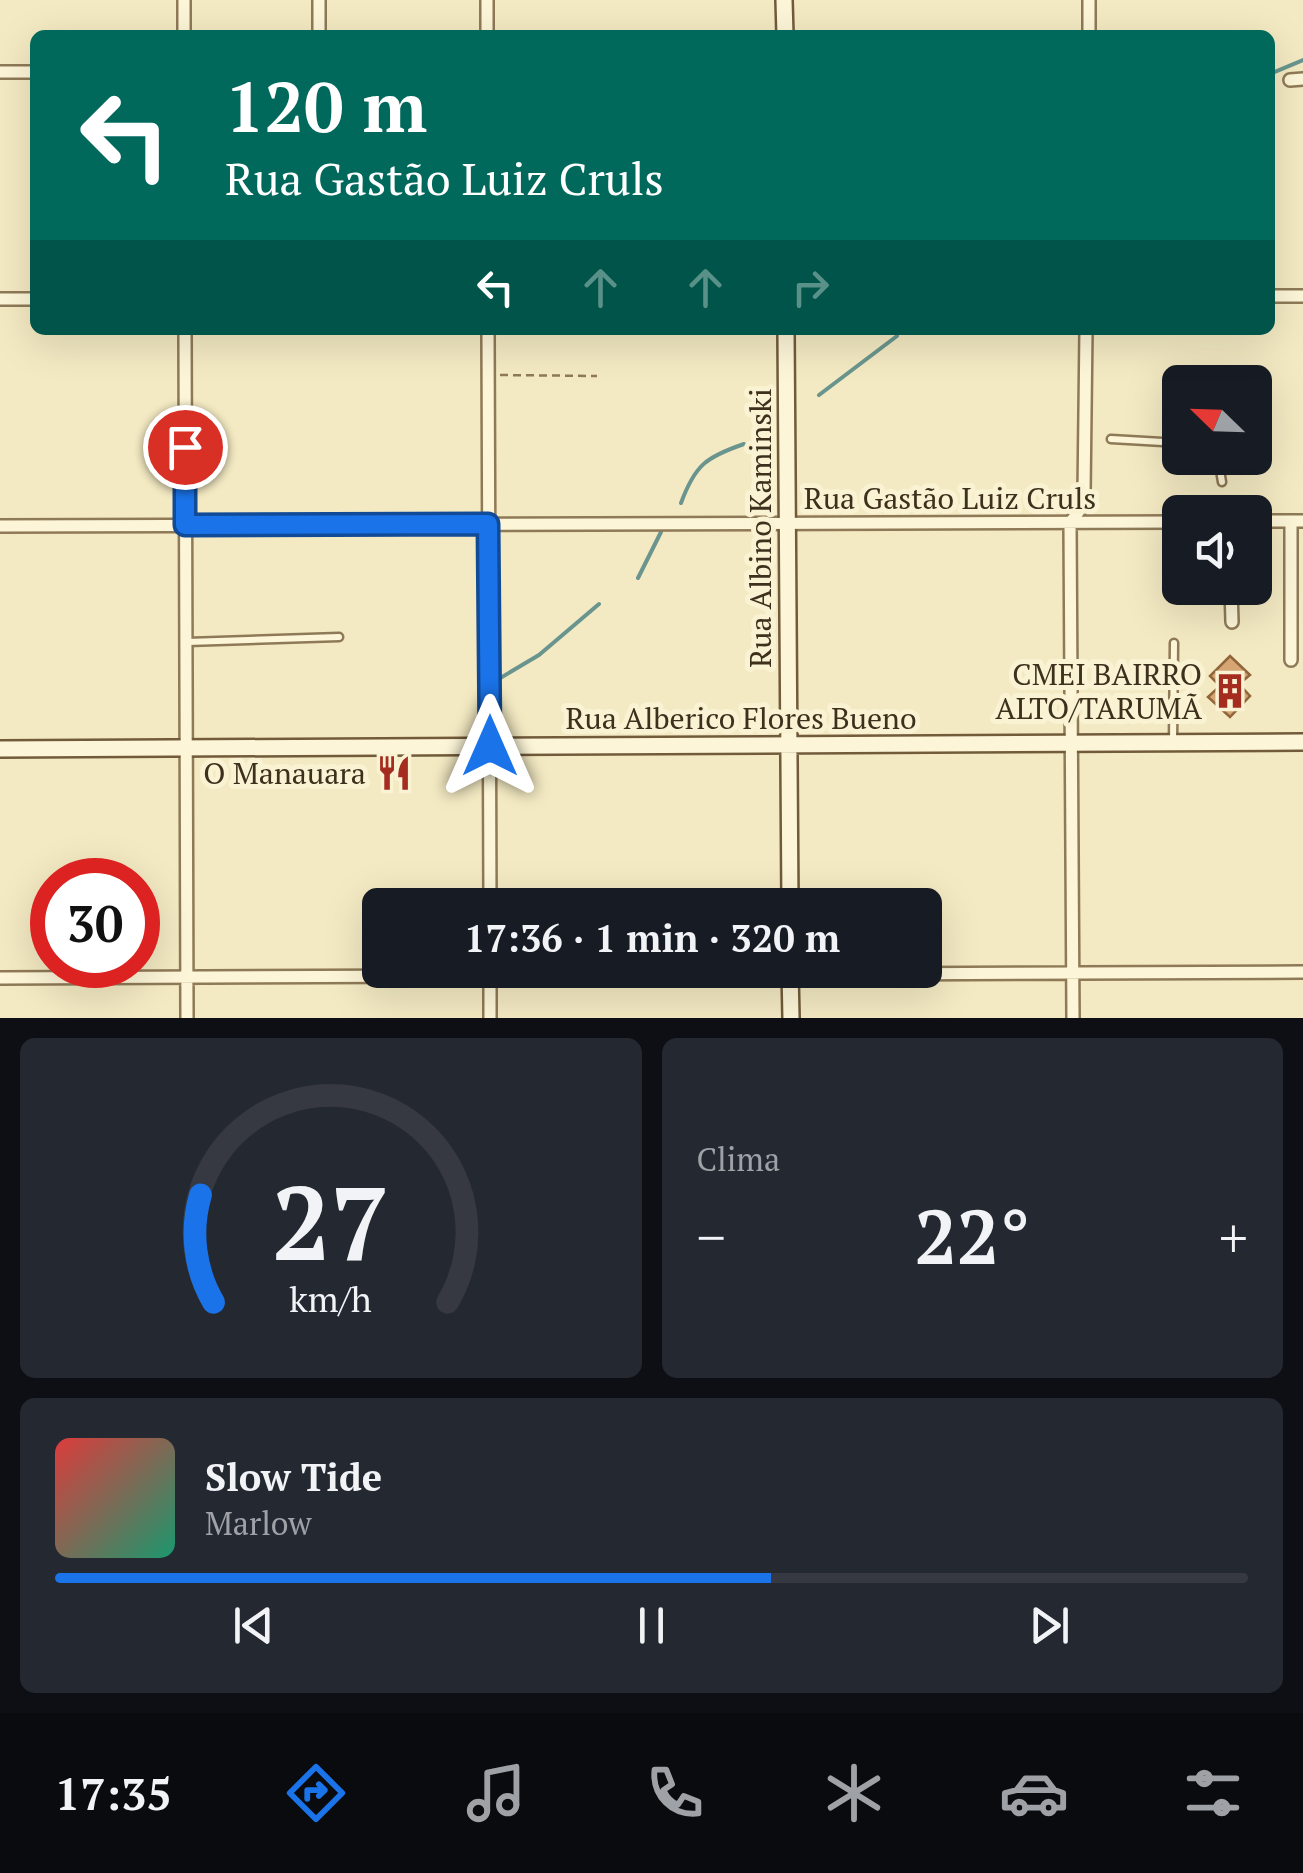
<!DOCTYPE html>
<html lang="pt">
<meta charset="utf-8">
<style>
body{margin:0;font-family:"PT Serif",serif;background:#242831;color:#f1f3f6;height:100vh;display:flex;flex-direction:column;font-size:38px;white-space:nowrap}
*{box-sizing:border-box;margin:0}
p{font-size:32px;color:#9ea1a6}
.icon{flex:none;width:55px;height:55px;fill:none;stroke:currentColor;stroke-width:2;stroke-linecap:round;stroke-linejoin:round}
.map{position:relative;height:1018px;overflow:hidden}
.side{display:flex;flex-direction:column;gap:20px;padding:20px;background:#0d0f14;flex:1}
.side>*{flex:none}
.banner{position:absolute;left:30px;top:30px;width:1245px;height:305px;border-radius:15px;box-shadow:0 10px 40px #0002;background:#00695c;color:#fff;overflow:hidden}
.needle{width:65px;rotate:293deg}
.controls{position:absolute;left:1162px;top:365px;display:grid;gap:20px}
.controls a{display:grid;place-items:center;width:110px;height:110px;border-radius:15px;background:#171b24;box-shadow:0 10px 40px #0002;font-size:50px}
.speed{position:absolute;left:30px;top:858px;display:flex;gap:20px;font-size:50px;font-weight:700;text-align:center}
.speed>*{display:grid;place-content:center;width:130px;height:130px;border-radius:50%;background:#171b24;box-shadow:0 10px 40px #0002;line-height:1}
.speed .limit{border:15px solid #d22;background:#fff;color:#111}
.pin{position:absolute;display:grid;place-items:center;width:85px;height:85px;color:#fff;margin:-42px;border:5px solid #fff;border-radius:50%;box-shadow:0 2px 10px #0007}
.me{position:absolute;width:110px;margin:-55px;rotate:0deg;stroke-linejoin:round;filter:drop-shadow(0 0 8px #0008)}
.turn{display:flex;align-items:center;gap:35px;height:210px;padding:0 30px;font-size:45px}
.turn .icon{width:130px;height:130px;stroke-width:2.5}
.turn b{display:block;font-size:70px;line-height:85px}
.lanes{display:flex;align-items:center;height:95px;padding:0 30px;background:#0003;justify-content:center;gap:50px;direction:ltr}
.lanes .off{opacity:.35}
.big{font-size:75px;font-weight:600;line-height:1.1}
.side .tile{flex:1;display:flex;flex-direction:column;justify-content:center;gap:15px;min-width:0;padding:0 35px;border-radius:15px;background:#242831}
.side .dial{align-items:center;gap:0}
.dial svg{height:260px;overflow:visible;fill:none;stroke:#363941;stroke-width:7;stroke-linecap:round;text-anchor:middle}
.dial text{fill:#f1f3f6;stroke:none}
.song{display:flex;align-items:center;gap:30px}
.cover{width:120px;height:120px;border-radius:15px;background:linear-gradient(135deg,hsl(0 70% 55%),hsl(160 70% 35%))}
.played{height:10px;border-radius:5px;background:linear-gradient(90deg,#1a73e8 60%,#363941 60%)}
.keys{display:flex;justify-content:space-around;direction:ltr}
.heat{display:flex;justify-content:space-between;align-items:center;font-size:55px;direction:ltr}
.side .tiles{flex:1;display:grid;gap:20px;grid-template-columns:1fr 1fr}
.tile:last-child{grid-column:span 2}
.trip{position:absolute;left:362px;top:888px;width:580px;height:100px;border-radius:15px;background:#171b24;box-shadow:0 10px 40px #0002;font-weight:600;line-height:100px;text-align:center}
.tab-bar{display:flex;height:160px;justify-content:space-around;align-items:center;background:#090b0e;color:#9ea1a6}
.tab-bar .icon{width:70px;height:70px}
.tab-bar .current{color:#1a73e8}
.tab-bar b{font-size:45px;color:#f1f3f6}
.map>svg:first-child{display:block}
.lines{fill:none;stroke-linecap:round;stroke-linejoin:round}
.stream{stroke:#6a958e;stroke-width:4}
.building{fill:#d5a674;stroke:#91653a;stroke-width:2.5}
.lane-casing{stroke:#8f7a57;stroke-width:11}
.street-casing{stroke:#8f7a57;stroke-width:16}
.secondary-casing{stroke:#715b3a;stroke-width:20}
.path{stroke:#8f7a57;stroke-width:2.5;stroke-dasharray:8 5;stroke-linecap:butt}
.lane{stroke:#fcf5d7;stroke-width:6}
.street{stroke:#fcf5d7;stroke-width:11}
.secondary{stroke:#fcf5d7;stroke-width:15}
.route-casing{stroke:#114b97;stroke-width:25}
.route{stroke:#1a73e8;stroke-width:18}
.labels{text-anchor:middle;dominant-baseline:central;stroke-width:10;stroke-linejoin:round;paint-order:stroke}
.street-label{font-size:30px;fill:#3d301d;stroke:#f9f2d3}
.poi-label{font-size:30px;fill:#3d301d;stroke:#f9f2d3;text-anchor:end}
</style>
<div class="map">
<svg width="1303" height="1018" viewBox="0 0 1303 1018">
<rect width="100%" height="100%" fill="#f3e9c2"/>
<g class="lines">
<path class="stream" d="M1270 74 1303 60
M819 395 897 336
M681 503C695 465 706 457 744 444
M638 578 661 532
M497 680 539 655 599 604"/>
</g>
<path class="building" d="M1230 656 1250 675 1239 684 1250 696 1230 717 1208 697 1220 686 1210 676Z"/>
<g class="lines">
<defs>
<path id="lane" d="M1111 439 1180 443
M1218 458 1222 482
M187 642 339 637
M1173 742 1174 643"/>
<path id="street" d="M184 0V35
M319 0V35
M487 0V35
M1089 0V35
M0 72H35
M1290 80 1303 79
M1270 296H1303
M0 299H35
M185 330 187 1018
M488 330 490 905
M1255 521H1303
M1291 521V660
M0 526 1180 522
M1231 588 1232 622
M490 972V1018
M0 978 1303 972
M1073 1018 1070 523 1079 511 1084 493 1086 330"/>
<path id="secondary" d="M784 0 785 35
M786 330 790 905
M0 749 1303 742
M790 970 791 1018"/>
</defs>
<use href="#lane" class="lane-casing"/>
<use href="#street" class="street-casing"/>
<use href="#secondary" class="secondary-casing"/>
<path class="path" d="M500 375 597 376"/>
<use href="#lane" class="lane"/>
<use href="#street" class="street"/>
<use href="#secondary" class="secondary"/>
</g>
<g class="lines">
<defs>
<path id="route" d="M185 447V525L488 524 490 746"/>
</defs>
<use href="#route" class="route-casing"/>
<use href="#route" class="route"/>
</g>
<defs>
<symbol id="building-bare" viewBox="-9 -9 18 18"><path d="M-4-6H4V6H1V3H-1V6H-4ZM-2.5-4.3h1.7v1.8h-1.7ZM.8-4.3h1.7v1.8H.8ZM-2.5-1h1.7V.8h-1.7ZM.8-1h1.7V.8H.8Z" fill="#a52d20" stroke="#f9f2d3" stroke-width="2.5" paint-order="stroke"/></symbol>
<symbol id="restaurant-bare" viewBox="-9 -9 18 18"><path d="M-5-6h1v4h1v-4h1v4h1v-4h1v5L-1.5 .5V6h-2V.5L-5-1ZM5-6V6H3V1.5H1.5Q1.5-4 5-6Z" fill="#a52d20" stroke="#f9f2d3" stroke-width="2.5" paint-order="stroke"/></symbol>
</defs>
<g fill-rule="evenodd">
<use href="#building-bare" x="1205" y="666" width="50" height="50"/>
<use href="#restaurant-bare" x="369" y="748" width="50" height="50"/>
</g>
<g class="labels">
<g class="street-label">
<text x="950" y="498">Rua Gastão Luiz Cruls</text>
<text transform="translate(760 528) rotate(-90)">Rua Albino Kaminski</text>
<text x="741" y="718">Rua Alberico Flores Bueno</text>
</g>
<g class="poi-label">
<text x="1202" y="674">CMEI BAIRRO<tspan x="1202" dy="34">ALTO/TARUMÃ</tspan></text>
<text x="366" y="773">O Manauara</text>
</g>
</g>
</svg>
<div class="controls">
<a><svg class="needle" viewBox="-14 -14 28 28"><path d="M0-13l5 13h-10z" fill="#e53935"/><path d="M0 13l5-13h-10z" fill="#9ea1a6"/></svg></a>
<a><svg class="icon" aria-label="sound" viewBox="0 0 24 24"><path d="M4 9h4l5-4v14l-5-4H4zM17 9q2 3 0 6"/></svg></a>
</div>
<div class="speed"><div class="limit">30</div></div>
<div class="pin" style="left:185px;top:447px;background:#d93025"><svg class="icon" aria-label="arrive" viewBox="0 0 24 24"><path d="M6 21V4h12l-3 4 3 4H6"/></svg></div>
<svg class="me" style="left:490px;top:746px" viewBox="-20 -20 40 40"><path d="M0-17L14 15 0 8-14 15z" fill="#1a73e8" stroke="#fff" stroke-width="4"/></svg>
<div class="trip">17:36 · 1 min · 320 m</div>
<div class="banner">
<div class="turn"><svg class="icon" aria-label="left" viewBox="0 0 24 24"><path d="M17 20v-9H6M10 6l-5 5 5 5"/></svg><div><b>120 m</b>Rua Gastão Luiz Cruls</div></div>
<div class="lanes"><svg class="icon" aria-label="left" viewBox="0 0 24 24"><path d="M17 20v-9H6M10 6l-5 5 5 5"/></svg><svg class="icon off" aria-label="ahead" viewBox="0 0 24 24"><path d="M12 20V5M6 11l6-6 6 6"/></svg><svg class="icon off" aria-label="ahead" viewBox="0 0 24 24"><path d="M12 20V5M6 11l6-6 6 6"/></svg><svg class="icon off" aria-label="right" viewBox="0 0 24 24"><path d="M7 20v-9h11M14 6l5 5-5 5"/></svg></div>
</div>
</div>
<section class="side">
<div class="tiles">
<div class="tile dial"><svg viewBox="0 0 100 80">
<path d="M14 69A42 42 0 1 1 86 69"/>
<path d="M14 69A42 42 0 0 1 10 36" stroke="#1a73e8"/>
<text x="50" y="56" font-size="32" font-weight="700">27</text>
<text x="50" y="72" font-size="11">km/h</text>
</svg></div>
<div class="tile"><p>Clima</p>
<div class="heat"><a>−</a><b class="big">22°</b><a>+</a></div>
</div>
<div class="tile">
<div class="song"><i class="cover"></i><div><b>Slow Tide</b><p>Marlow</p></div></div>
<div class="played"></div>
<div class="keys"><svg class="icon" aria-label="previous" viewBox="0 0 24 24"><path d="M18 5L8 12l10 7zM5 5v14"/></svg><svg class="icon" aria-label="pause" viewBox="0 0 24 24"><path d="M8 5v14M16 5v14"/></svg><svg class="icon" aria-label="next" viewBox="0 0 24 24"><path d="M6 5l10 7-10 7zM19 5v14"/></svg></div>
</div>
</div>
</section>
<nav class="tab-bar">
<b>17:35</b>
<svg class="icon current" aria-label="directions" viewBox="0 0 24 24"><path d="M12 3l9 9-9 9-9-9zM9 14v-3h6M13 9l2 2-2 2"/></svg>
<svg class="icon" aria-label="music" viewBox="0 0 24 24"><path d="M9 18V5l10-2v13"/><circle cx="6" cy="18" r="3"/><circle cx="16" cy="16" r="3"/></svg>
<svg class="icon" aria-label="phone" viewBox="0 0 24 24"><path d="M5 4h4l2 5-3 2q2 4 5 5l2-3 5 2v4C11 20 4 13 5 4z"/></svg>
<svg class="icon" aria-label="climate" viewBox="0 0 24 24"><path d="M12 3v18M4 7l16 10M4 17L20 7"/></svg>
<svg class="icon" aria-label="car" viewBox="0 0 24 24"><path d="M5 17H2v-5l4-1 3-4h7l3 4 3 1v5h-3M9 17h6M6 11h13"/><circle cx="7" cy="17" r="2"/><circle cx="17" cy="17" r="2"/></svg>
<svg class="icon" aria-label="filters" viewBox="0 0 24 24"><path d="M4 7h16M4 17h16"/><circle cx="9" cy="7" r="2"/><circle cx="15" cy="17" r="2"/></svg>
</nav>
